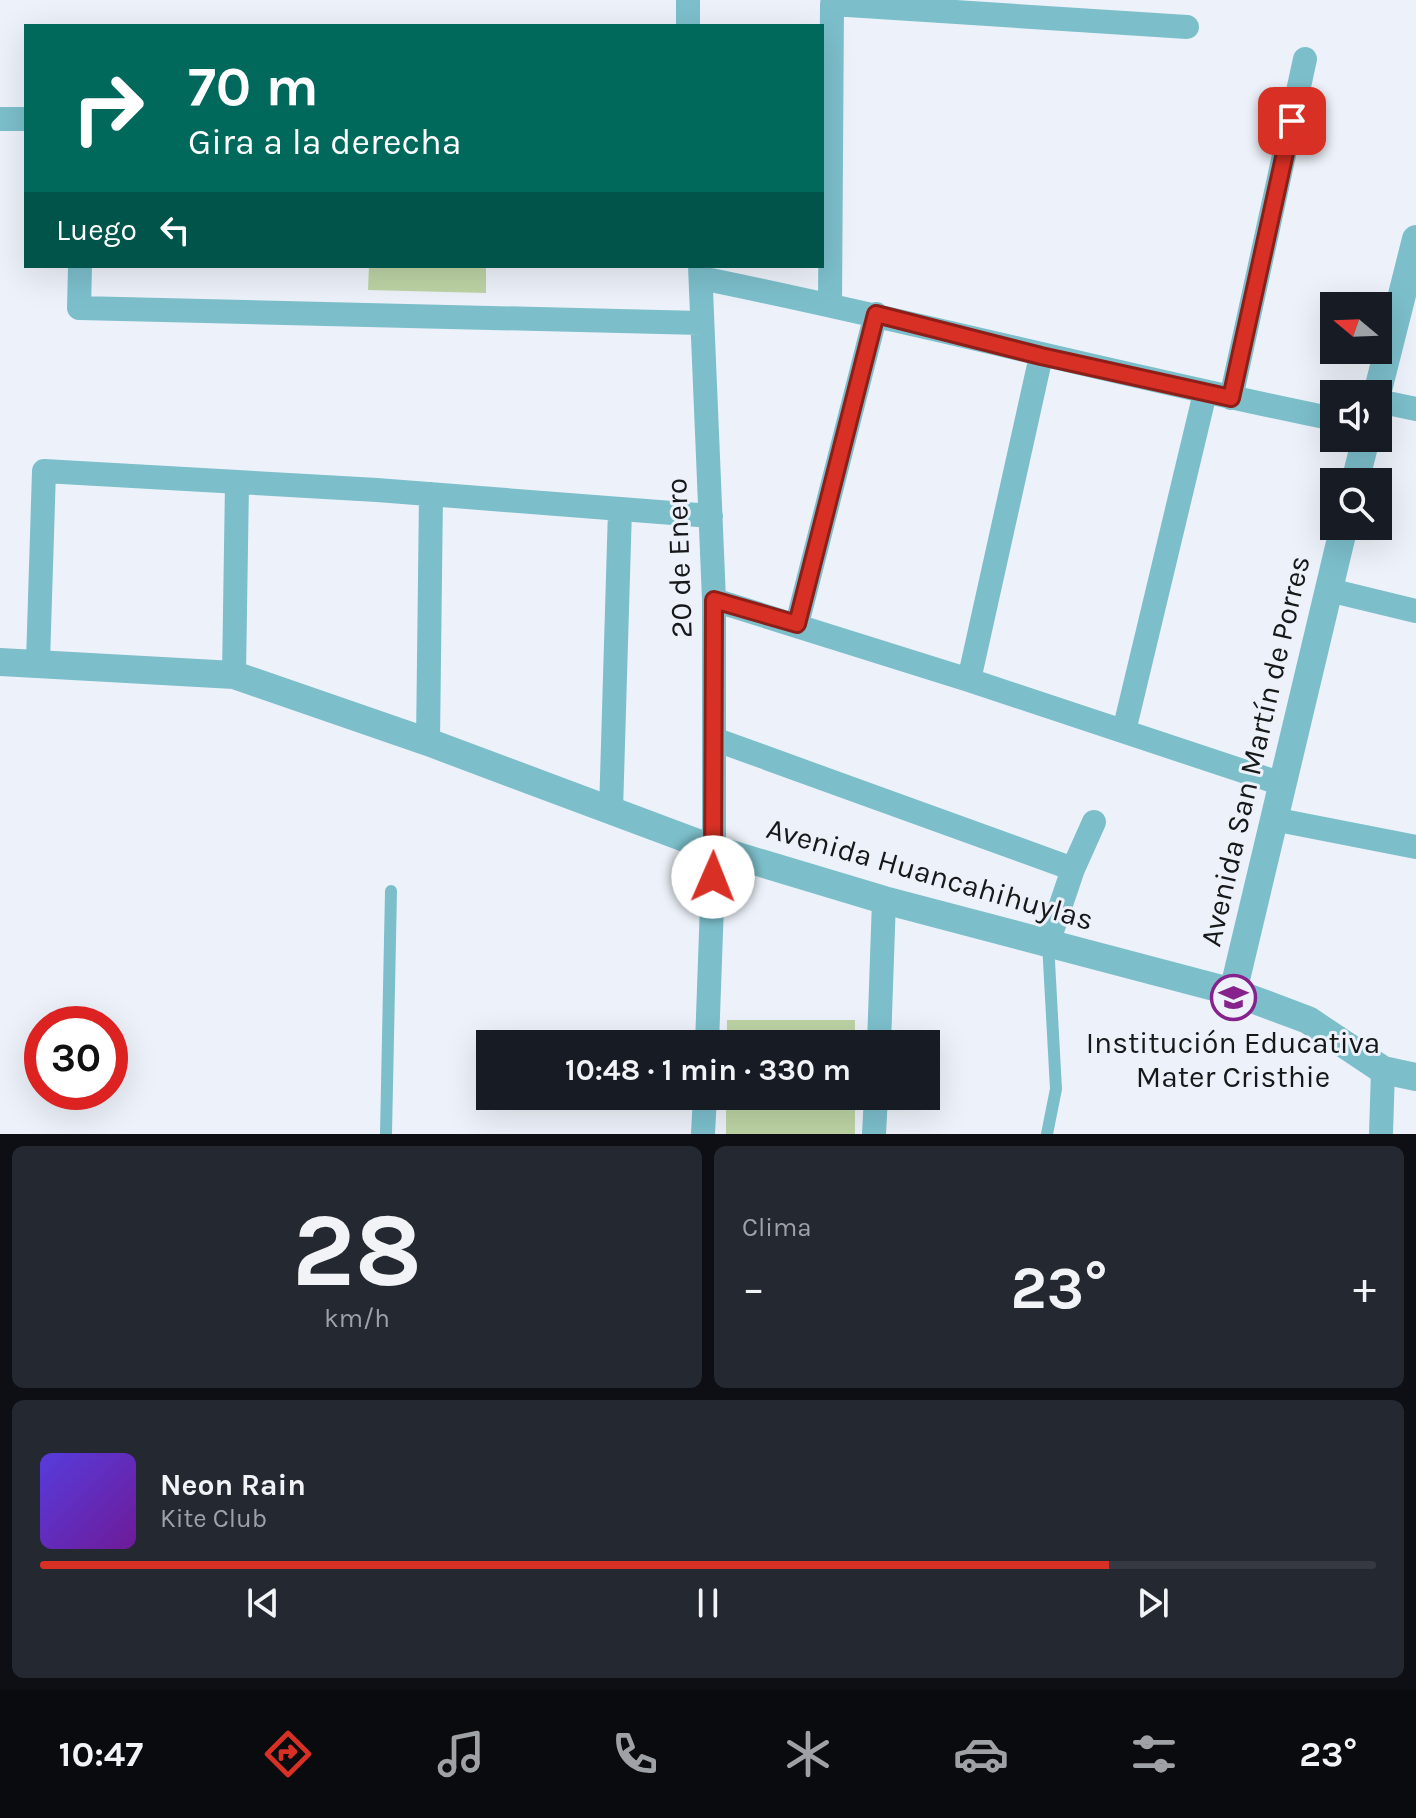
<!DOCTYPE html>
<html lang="es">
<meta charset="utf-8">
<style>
body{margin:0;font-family:Karla,sans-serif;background:#242831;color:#f1f3f6;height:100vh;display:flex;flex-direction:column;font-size:30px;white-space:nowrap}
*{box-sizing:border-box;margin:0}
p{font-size:26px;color:#9ea1a6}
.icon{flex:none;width:44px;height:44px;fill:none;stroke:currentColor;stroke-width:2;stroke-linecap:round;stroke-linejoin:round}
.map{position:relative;height:1134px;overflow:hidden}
.side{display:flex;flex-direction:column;gap:12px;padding:12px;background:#0d0f14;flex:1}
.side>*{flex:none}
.banner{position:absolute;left:24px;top:24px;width:800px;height:244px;border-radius:0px;box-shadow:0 8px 32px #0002;background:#00695c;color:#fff;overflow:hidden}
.needle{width:52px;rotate:289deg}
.buttons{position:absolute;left:1320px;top:292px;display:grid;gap:16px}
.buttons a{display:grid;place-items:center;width:72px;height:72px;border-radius:0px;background:#171b24;box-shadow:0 8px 32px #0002;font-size:40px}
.speed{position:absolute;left:24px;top:1006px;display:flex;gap:16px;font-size:40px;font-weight:700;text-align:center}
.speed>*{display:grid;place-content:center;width:104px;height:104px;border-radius:50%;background:#171b24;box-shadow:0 8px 32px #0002;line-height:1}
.speed .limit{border:12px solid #d22;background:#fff;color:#111}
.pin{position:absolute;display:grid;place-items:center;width:68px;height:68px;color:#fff;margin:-34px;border-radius:16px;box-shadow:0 4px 12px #0006}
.me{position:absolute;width:88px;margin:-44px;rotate:1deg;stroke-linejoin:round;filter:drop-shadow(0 0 6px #0008)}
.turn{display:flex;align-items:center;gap:28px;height:168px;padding:0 32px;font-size:36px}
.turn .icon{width:104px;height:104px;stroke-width:2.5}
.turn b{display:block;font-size:56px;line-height:68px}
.then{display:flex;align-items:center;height:76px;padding:0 32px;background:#0003;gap:16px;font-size:30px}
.big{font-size:60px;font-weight:700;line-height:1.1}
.side .tile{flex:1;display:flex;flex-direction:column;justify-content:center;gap:12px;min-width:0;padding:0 28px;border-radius:12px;background:#242831}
.side .dial{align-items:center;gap:0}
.dial b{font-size:104px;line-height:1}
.song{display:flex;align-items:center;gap:24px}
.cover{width:96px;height:96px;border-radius:12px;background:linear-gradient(135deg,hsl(250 70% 55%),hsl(280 70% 35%))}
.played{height:8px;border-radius:4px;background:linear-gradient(90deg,#d93025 80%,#363941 80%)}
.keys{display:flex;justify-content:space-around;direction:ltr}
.heat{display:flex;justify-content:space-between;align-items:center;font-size:44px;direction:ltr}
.side .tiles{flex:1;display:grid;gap:12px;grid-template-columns:1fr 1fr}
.tile:last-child{grid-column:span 2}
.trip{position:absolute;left:476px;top:1030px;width:464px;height:80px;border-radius:0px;background:#171b24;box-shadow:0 8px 32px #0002;font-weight:700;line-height:80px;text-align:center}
.dock{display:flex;height:128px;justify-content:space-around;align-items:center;background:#090b0e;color:#9ea1a6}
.dock .icon{width:56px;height:56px}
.dock .active{color:#d93025}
.dock b{font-size:36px;color:#f1f3f6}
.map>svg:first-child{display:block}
.green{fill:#bdd3a4}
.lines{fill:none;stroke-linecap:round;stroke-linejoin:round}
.service{stroke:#7cbfcb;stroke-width:12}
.minor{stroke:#7cbfcb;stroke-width:24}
.tertiary{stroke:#7cbfcb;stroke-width:28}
.route-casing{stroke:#8d1f18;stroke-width:20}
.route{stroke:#d93025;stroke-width:14}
.labels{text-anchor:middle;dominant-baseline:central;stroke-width:6;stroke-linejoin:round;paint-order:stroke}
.street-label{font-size:30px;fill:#16181a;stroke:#edf2fa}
.poi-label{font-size:30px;fill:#16181a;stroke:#edf2fa}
</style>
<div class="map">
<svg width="1416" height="1134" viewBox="0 0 1416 1134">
<rect width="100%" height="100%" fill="#edf2fa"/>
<path class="green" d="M369 266H486V293L368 290Z
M727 1020H855V1044H727Z
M726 1096H855V1134H726Z"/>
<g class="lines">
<path class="service" d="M386 1134 391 891
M1047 1134 1056 1089 1048 943"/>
<path class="minor" d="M688 0V26
M0 119H26
M80 266 79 308 701 323
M700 266 714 600V849L707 1044
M701 278C913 321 1122 376 1334 419
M830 304 832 4 1187 27
M1231 398 1305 59
M1378 401 1416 409
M1329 590 1416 611
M714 600 969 680 1282 784
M797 624 876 314
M38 662 44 471 377 490 711 516
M234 675 237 483
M969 680 1041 356
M1124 731 1205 393
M714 739 1073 869
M428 742 431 494
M611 811 620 509
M1273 819 1416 847
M1048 943 1073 869 1094 822
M879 1044 884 900
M703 1134 705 1096
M874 1134 876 1096
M1381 1134 1383 1070"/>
<path class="tertiary" d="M1377 394 1416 239
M1355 482 1366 438
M0 662 234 675 428 742 714 849 884 900 1233 992 1308 1020 1383 1070 1416 1077
M1233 992 1344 526"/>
</g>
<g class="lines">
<defs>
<path id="route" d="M713 877 714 600 797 624 876 314 1041 356 1231 398 1292 121"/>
</defs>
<use href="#route" class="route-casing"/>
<use href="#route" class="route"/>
</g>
<defs>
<symbol id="school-ring" viewBox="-11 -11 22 22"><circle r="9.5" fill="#edf2fa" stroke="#86228b" stroke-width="1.5"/><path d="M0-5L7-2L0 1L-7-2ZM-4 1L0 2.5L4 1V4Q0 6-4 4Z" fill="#86228b"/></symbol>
</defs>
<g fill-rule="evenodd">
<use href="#school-ring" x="1208" y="972" width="51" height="51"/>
</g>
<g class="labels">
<g class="street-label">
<text transform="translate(679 558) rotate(-92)">20 de Enero</text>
<text transform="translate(1255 751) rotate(-77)">Avenida San Martín de Porres</text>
<text transform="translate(930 874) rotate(16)">Avenida Huancahihuylas</text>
</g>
<g class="poi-label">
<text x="1233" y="1043">Institución Educativa<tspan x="1233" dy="34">Mater Cristhie</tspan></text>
</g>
</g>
</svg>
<div class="buttons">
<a><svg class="needle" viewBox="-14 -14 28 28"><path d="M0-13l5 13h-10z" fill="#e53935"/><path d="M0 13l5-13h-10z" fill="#9ea1a6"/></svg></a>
<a><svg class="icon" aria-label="sound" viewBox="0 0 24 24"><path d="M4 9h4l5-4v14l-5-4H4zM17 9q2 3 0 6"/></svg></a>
<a><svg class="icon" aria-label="search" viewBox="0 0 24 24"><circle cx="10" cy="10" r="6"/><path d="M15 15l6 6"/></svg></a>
</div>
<div class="speed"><div class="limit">30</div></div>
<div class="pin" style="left:1292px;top:121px;background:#d93025"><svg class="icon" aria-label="arrive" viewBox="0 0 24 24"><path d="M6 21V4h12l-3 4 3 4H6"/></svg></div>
<svg class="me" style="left:713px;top:877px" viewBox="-20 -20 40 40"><circle r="19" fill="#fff"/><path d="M0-13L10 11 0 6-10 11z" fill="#d93025"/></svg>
<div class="trip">10:48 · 1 min · 330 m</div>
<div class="banner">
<div class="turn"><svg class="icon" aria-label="right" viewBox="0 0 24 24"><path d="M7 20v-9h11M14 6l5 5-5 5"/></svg><div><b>70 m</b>Gira a la derecha</div></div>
<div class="then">Luego<svg class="icon" aria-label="left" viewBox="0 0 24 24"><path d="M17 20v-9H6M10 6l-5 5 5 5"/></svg></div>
</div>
</div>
<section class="side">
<div class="tiles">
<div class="tile dial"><b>28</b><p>km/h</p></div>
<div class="tile"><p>Clima</p>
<div class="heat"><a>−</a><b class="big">23°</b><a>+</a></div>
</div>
<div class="tile">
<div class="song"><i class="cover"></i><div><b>Neon Rain</b><p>Kite Club</p></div></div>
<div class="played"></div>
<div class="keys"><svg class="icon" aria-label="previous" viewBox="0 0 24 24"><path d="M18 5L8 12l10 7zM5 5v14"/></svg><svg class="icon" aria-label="pause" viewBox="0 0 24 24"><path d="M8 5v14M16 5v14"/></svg><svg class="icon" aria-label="next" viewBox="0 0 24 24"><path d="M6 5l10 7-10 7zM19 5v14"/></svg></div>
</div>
</div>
</section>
<nav class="dock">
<b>10:47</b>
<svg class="icon active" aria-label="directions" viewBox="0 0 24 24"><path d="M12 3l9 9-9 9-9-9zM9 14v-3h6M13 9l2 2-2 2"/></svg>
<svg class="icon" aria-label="music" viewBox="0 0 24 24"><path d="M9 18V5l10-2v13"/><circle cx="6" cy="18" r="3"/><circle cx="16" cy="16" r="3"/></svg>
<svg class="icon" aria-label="phone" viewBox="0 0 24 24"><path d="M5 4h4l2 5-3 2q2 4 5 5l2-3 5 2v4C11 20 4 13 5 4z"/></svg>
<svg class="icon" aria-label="climate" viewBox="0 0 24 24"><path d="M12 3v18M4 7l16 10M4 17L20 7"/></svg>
<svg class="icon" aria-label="car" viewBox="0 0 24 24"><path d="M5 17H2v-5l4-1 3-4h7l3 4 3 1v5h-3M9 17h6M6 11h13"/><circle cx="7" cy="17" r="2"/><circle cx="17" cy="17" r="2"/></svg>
<svg class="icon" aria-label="filters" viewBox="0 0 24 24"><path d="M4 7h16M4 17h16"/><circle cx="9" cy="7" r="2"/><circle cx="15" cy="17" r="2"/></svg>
<b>23°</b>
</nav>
